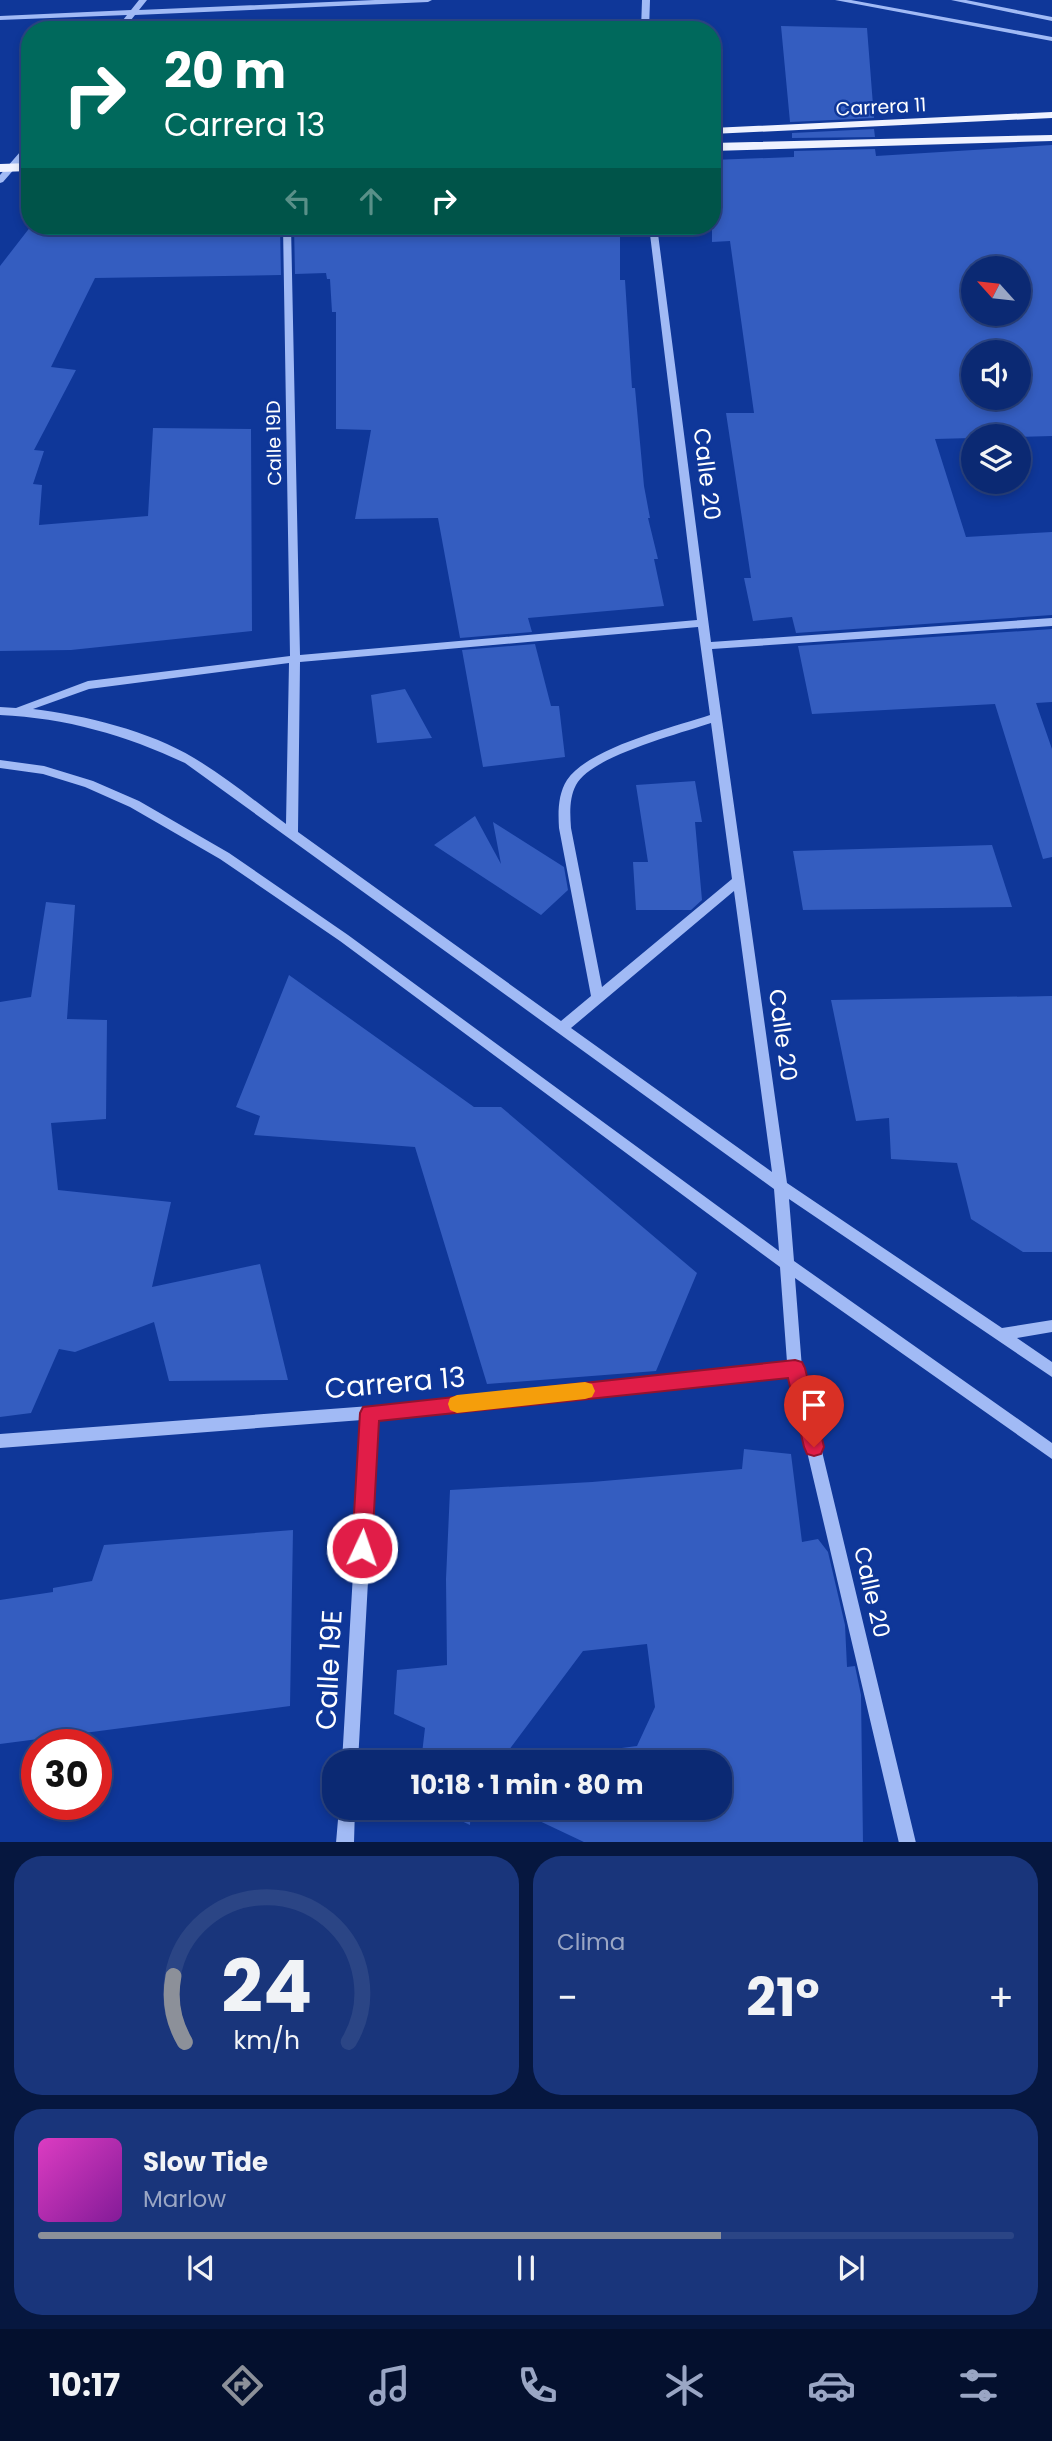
<!DOCTYPE html>
<html lang="es">
<meta charset="utf-8">
<style>
body{margin:0;font-family:Poppins,sans-serif;background:#19357b;color:#f1f3f6;height:100vh;display:flex;flex-direction:column;font-size:26px;white-space:nowrap}
*{box-sizing:border-box;margin:0}
p{font-size:23px;color:#9aa6c4}
.icon{flex:none;width:38px;height:38px;fill:none;stroke:currentColor;stroke-width:2;stroke-linecap:round;stroke-linejoin:round}
.map{position:relative;height:1842px;overflow:hidden}
.side{display:flex;flex-direction:column;gap:14px;padding:14px;background:#06173f;flex:1}
.side>*{flex:none}
.banner{position:absolute;left:21px;top:21px;width:700px;height:214px;border-radius:28px;box-shadow:0 4px 10px #0003,0 0 0 2px #2b4585;background:#00695c;color:#fff;overflow:hidden}
.needle{width:46px;rotate:297deg}
.buttons{position:absolute;left:961px;top:256px;display:grid;gap:14px}
.buttons a{display:grid;place-items:center;width:70px;height:70px;border-radius:50%;background:#0b2973;box-shadow:0 4px 10px #0003,0 0 0 2px #2b4585;font-size:35px}
.speed{position:absolute;left:21px;top:1729px;display:flex;gap:14px;font-size:35px;font-weight:700;text-align:center}
.speed>*{display:grid;place-content:center;width:91px;height:91px;border-radius:50%;background:#0b2973;box-shadow:0 4px 10px #0003,0 0 0 2px #2b4585;line-height:1}
.speed .limit{border:10px solid #d22;background:#fff;color:#111}
.pin{position:absolute;display:grid;place-items:center;width:60px;height:60px;color:#fff;margin:-72px -30px;border-radius:50% 50% 50% 0;rotate:-45deg;box-shadow:0 0 7px #0007}
.pin .icon{rotate:45deg}
.me{position:absolute;width:77px;margin:-38px;rotate:3deg;stroke-linejoin:round;filter:drop-shadow(0 0 5px #0008)}
.turn{display:flex;align-items:center;gap:24px;height:147px;padding:0 28px;font-size:32px}
.turn .icon{width:91px;height:91px;stroke-width:2.5}
.turn b{display:block;font-size:49px;line-height:60px}
.lanes{display:flex;align-items:center;height:66px;padding:0 28px;background:#0003;justify-content:center;gap:35px;direction:ltr}
.lanes .off{opacity:.35}
.big{font-size:52px;font-weight:700;line-height:1.1}
.side .card{flex:1;display:flex;flex-direction:column;justify-content:center;gap:10px;min-width:0;padding:0 24px;border-radius:28px;background:#19357b}
.side .dial{align-items:center;gap:0}
.dial svg{height:182px;overflow:visible;fill:none;stroke:#2b4585;stroke-width:7;stroke-linecap:round;text-anchor:middle}
.dial text{fill:#f1f3f6;stroke:none}
.song{display:flex;align-items:center;gap:21px}
.cover{width:84px;height:84px;border-radius:10px;background:linear-gradient(135deg,hsl(310 70% 55%),hsl(290 70% 35%))}
.played{height:7px;border-radius:4px;background:linear-gradient(90deg,#8c9099 70%,#2b4585 70%)}
.keys{display:flex;justify-content:space-around;direction:ltr}
.heat{display:flex;justify-content:space-between;align-items:center;font-size:38px;direction:ltr}
.side .tiles{flex:1;display:grid;gap:14px;grid-template-columns:1fr 1fr}
.card:last-child{grid-column:span 2}
.trip{position:absolute;left:322px;top:1750px;width:410px;height:70px;border-radius:28px;background:#0b2973;box-shadow:0 4px 10px #0003,0 0 0 2px #2b4585;font-weight:700;line-height:70px;text-align:center}
.menu{display:flex;height:112px;justify-content:space-around;align-items:center;background:#04102e;color:#9aa6c4}
.menu .icon{width:49px;height:49px}
.menu .active{color:#8c9099}
.menu b{font-size:32px;color:#f1f3f6}
.map>svg:first-child{display:block}
.building{fill:#345dc0;fill-rule:evenodd}
.lines{fill:none;stroke-linecap:round;stroke-linejoin:round}
.minor{fill:#a1baf5;fill-rule:evenodd}
.major{fill:#eff2ff;fill-rule:evenodd}
.route{fill:#e11d48;stroke:#92132f;stroke-width:2}
.slow{fill:#f59e0b}
.labels{text-anchor:middle;dominant-baseline:central;stroke-width:5;stroke-linejoin:round;paint-order:stroke}
.far-street-label{font-size:19px;fill:#fff;stroke:#0f3799}
.street-label{font-size:23px;fill:#fff;stroke:#0f3799}
.near-street-label{font-size:28px;fill:#fff;stroke:#0f3799}
</style>
<div class="map">
<svg width="1052" height="1843" viewBox="0 0 1052 1843">
<rect width="100%" height="100%" fill="#0f3799"/>
<path class="building" d="M781 26 867 28 874 118 790 122Z
M874 129 875 137 792 138V133Z
M1052 145V436L935 439 966 537 1052 532V615L796 633 792 617 753 621 744 578H751L726 413H754L730 241 712 242V160L794 157V151L875 149 876 156ZM973 268H1018V313H973ZM973 352H1018V397H973Z
M31 226H280L281 275 95 278 51 367 76 370 34 450 44 451 33 484 42 485 39 525 148 516 153 428 251 429 252 631 71 650 0 651V266Z
M294 226H620V280H625L632 388H635L644 486 650 518H648L658 559H654L664 606 528 618 532 632 460 638 438 518 355 519 371 430 336 429V312H332L330 279H327L326 273 295 274Z
M1052 629V702L1036 703 1052 749V857L1043 859 995 704 812 714 798 646Z
M535 644 551 706H559L565 757 483 767 462 650Z
M405 689 432 738 377 743 371 695Z
M695 781 702 822H695L702 900 691 910H636L633 862H648L636 785Z
M475 816 501 864 493 822 564 867 568 890 541 915 434 845Z
M992 845 1012 907 803 910 793 851Z
M46 902 75 905 67 1019 107 1020 106 1119 51 1123 58 1190 171 1202 152 1287 260 1264 288 1380 169 1381 154 1322 75 1352 59 1349 31 1413 0 1417V1002L31 997Z
M289 975 474 1107H501L697 1273 656 1371 487 1384 415 1147 254 1135 260 1116 236 1107Z
M1052 996V1252H1023L971 1219 957 1163 891 1159 889 1118 856 1121 831 1000Z
M744 1449 791 1454 802 1542 818 1539 828 1552 845 1625 847 1667 855 1666 861 1695 863 1843H586L512 1808H719V1762H515L637 1746 655 1707 647 1644 583 1651 500 1762H421L425 1728 394 1714 397 1670 447 1665 446 1579 450 1490 592 1482 742 1469Z
M293 1530 290 1706 0 1744V1600L53 1592V1588L92 1581 104 1545Z
M434 1808H471L470 1825Z"/>
<g class="lines">
<path class="minor" d="M139 0H147L139 10 375 0H432L428 2 135 15 123 30H115L127 15 0 20V16L131 10Z
M642 0H650L649 30H641Z
M835 0H851L1052 37V41Z
M951 0H966L1052 17V21Z
M27 144H30V151L3 182 0 183V175Z
M283 226H291L300 655 697 620 649 226H657L711 642 1052 618V626L712 649 787 1183 1002 1328 1052 1320V1332L1017 1338 1052 1362V1377L789 1199 794 1261 1052 1443V1459L795 1278 802 1368 916 1843H899L789 1375 377 1419 358 1762H342L362 1420 0 1448V1434L370 1406 787 1362 780 1267 340 941 220 859 130 807 85 787 43 774 0 768V760L44 766 93 781 139 801 229 853 348 935 779 1251 774 1189 185 763C125 735 66 718 0 715V707L16 708 88 681 290 656ZM698 627 710 715C674 727 588 748 567 780 558 794 558 812 559 828L591 996 561 1021 298 832 300 662ZM289 663 286 824C256 802 226 777 194 758 150 731 84 715 33 709L89 689ZM711 723 732 879 602 987 571 828C570 814 569 798 576 785 591 756 679 734 711 723ZM734 891 772 1172 571 1028Z
M339 1808H355L354 1843H336Z"/>
<path class="major" d="M1052 112V118L712 134V128Z
M1052 135V141L712 151V143Z
M30 163V171L0 172V164Z"/>
</g>
<path class="route" d="M795 1360 802 1362 805 1368 824 1447 821 1454 814 1456 807 1454 804 1447 788 1378 379 1421 372 1548 369 1554 362 1557 355 1554 352 1548 360 1413 363 1407Z"/>
<path class="slow" d="M585 1382 592 1384 595 1391 592 1397 585 1399 457 1413 450 1410 448 1404 450 1398 457 1395Z"/>
<g class="labels">
<g class="far-street-label">
<text transform="translate(881 107) rotate(-3)">Carrera 11</text>
<text transform="translate(274 443) rotate(-91)">Calle 19D</text>
</g>
<g class="street-label">
<text transform="translate(707 474) rotate(83)">Calle 20</text>
<text transform="translate(783 1035) rotate(82)">Calle 20</text>
<text transform="translate(872 1592) rotate(77)">Calle 20</text>
</g>
<g class="near-street-label">
<text transform="translate(395 1383) rotate(-5)">Carrera 13</text>
<text transform="translate(329 1670) rotate(-87)">Calle 19E</text>
</g>
</g>
</svg>
<div class="buttons">
<a><svg class="needle" viewBox="-14 -14 28 28"><path d="M0-13l5 13h-10z" fill="#e53935"/><path d="M0 13l5-13h-10z" fill="#9aa6c4"/></svg></a>
<a><svg class="icon" aria-label="sound" viewBox="0 0 24 24"><path d="M4 9h4l5-4v14l-5-4H4zM17 9q2 3 0 6"/></svg></a>
<a><svg class="icon" aria-label="layers" viewBox="0 0 24 24"><path d="M12 4l9 5-9 5-9-5zM3 14l9 5 9-5"/></svg></a>
</div>
<div class="speed"><div class="limit">30</div></div>
<div class="pin" style="left:814px;top:1447px;background:#d93025"><svg class="icon" aria-label="arrive" viewBox="0 0 24 24"><path d="M6 21V4h12l-3 4 3 4H6"/></svg></div>
<svg class="me" style="left:362px;top:1548px" viewBox="-20 -20 40 40"><circle r="17" fill="#e11d48" stroke="#fff" stroke-width="3"/><path d="M0-11L8 9 0 5-8 9z" fill="#fff"/></svg>
<div class="trip">10:18 · 1 min · 80 m</div>
<div class="banner">
<div class="turn"><svg class="icon" aria-label="right" viewBox="0 0 24 24"><path d="M7 20v-9h11M14 6l5 5-5 5"/></svg><div><b>20 m</b>Carrera 13</div></div>
<div class="lanes"><svg class="icon off" aria-label="left" viewBox="0 0 24 24"><path d="M17 20v-9H6M10 6l-5 5 5 5"/></svg><svg class="icon off" aria-label="ahead" viewBox="0 0 24 24"><path d="M12 20V5M6 11l6-6 6 6"/></svg><svg class="icon" aria-label="right" viewBox="0 0 24 24"><path d="M7 20v-9h11M14 6l5 5-5 5"/></svg></div>
</div>
</div>
<section class="side">
<div class="tiles">
<div class="card dial"><svg viewBox="0 0 100 80">
<path d="M14 69A42 42 0 1 1 86 69"/>
<path d="M14 69A42 42 0 0 1 9 40" stroke="#8c9099"/>
<text x="50" y="56" font-size="32" font-weight="700">24</text>
<text x="50" y="72" font-size="11">km/h</text>
</svg></div>
<div class="card"><p>Clima</p>
<div class="heat"><a>−</a><b class="big">21°</b><a>+</a></div>
</div>
<div class="card">
<div class="song"><i class="cover"></i><div><b>Slow Tide</b><p>Marlow</p></div></div>
<div class="played"></div>
<div class="keys"><svg class="icon" aria-label="previous" viewBox="0 0 24 24"><path d="M18 5L8 12l10 7zM5 5v14"/></svg><svg class="icon" aria-label="pause" viewBox="0 0 24 24"><path d="M8 5v14M16 5v14"/></svg><svg class="icon" aria-label="next" viewBox="0 0 24 24"><path d="M6 5l10 7-10 7zM19 5v14"/></svg></div>
</div>
</div>
</section>
<nav class="menu">
<b>10:17</b>
<svg class="icon active" aria-label="directions" viewBox="0 0 24 24"><path d="M12 3l9 9-9 9-9-9zM9 14v-3h6M13 9l2 2-2 2"/></svg>
<svg class="icon" aria-label="music" viewBox="0 0 24 24"><path d="M9 18V5l10-2v13"/><circle cx="6" cy="18" r="3"/><circle cx="16" cy="16" r="3"/></svg>
<svg class="icon" aria-label="phone" viewBox="0 0 24 24"><path d="M5 4h4l2 5-3 2q2 4 5 5l2-3 5 2v4C11 20 4 13 5 4z"/></svg>
<svg class="icon" aria-label="climate" viewBox="0 0 24 24"><path d="M12 3v18M4 7l16 10M4 17L20 7"/></svg>
<svg class="icon" aria-label="car" viewBox="0 0 24 24"><path d="M5 17H2v-5l4-1 3-4h7l3 4 3 1v5h-3M9 17h6M6 11h13"/><circle cx="7" cy="17" r="2"/><circle cx="17" cy="17" r="2"/></svg>
<svg class="icon" aria-label="filters" viewBox="0 0 24 24"><path d="M4 7h16M4 17h16"/><circle cx="9" cy="7" r="2"/><circle cx="15" cy="17" r="2"/></svg>
</nav>
